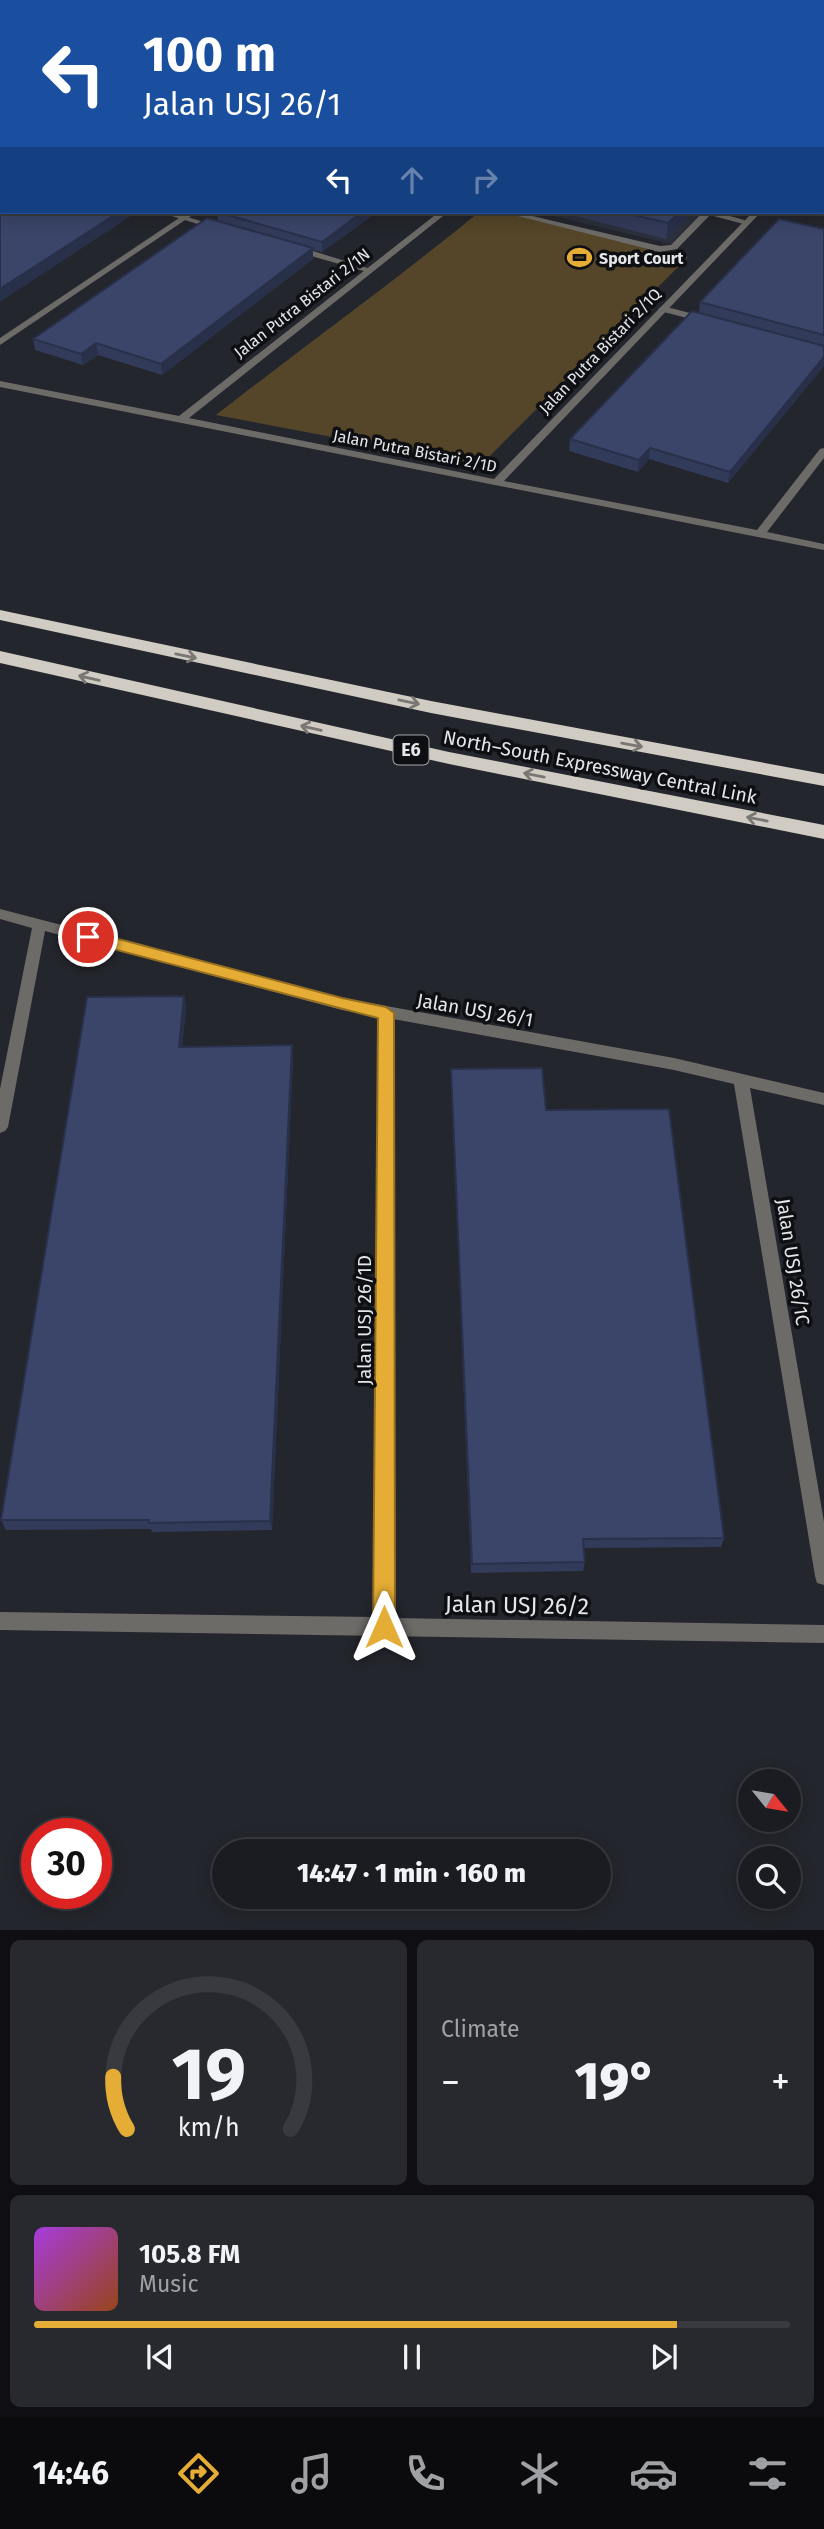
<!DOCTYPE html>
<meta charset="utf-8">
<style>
body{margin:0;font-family:"Fira Sans",sans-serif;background:#28292f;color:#f1f3f6;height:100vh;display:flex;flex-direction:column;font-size:26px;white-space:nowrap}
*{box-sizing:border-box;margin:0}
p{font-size:23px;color:#a0a1a5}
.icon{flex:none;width:38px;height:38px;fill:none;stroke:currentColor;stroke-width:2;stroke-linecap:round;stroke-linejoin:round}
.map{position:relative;height:1930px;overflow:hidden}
.side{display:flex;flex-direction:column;gap:10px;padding:10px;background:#0f0f13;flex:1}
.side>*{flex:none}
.top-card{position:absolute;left:0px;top:0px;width:824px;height:214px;box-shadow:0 4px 18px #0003,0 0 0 2px #393a40;background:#1a4fa0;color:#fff;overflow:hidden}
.needle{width:46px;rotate:120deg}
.controls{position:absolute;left:738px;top:1769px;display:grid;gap:14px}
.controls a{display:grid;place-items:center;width:63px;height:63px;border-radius:50%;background:#1b1c22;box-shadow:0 4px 18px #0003,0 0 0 2px #393a40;font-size:35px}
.speed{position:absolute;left:21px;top:1818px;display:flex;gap:14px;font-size:35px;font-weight:700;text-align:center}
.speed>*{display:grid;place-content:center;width:91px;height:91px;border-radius:50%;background:#1b1c22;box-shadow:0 4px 18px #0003,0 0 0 2px #393a40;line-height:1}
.speed .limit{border:10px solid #d22;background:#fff;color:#111}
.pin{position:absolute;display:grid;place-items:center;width:60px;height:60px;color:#fff;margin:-30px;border:4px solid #fff;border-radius:50%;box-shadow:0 2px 7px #0007}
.me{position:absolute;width:77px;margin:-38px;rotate:0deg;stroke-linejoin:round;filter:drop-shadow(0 0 5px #0008)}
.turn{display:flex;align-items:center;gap:24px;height:147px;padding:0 28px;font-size:32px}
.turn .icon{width:91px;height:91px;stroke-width:2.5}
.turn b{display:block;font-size:49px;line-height:60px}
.lanes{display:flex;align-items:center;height:66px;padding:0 28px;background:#0003;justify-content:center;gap:35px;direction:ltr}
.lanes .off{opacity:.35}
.big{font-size:52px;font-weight:800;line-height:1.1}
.side .widget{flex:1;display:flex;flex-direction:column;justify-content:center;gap:10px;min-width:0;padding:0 24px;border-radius:10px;background:#28292f}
.side .dial{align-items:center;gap:0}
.dial svg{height:182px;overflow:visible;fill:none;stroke:#393a40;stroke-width:7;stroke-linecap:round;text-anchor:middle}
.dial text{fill:#f1f3f6;stroke:none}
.song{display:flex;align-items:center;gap:21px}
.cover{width:84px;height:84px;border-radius:10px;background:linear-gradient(135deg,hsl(280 70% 55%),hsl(20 70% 35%))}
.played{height:7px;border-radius:4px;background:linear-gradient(90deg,#e5ad35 85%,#393a40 85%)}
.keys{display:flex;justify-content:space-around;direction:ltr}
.heat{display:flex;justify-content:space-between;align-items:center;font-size:38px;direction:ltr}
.side .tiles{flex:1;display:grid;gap:10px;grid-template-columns:1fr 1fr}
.widget:last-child{grid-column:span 2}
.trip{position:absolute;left:212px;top:1839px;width:399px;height:70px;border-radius:35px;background:#1b1c22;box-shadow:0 4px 18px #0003,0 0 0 2px #393a40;font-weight:800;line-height:70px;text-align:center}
.tab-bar{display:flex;height:112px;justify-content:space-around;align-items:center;background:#0b0b0e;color:#a0a1a5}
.tab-bar .icon{width:49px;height:49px}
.tab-bar .selected{color:#e5ad35}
.tab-bar b{font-size:32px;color:#f1f3f6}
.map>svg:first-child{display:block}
.built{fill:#2c303c}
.green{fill:#554629}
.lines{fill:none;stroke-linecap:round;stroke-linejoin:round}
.service{fill:#6d6b68;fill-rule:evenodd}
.minor{fill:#6d6b68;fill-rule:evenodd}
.secondary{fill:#95928d;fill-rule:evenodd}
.motorway{fill:#d0cbc3;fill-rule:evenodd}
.wall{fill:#333b5a}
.shaded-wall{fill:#29304a}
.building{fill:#3b4569;stroke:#29304a;stroke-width:2}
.oneway{stroke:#797673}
.route{fill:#e5ad35;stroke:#957022;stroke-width:2}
.labels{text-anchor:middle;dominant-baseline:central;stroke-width:7;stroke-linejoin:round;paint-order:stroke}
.far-poi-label{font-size:16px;font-weight:bold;fill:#e5e6ea;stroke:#0e0f12;text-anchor:start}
.far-street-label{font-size:16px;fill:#e5e6ea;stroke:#0e0f12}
.shield{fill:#0e0f12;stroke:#a4a6a9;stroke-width:2}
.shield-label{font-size:18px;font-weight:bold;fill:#e5e6ea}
.street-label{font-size:19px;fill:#e5e6ea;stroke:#0e0f12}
.near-street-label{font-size:23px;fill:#e5e6ea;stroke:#0e0f12}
</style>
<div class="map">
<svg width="824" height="1931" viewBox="0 0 824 1931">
<rect width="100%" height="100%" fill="#24262d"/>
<path class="built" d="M537 212H697L701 213 671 244Z"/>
<path class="green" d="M479 212H518L688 257 481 465 216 415C303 347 394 282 479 212Z"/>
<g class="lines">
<path class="service" d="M0 165H2V170H0Z
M159 212H171L224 228 220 231Z
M502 212H515L660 246 671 245 703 212H716L751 222 747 225 710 215 677 249 660 252Z
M294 247H300L374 270 367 272 294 251Z
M663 306 709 318 711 320 706 323 660 311 658 309Z"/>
<path class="minor" d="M458 0H465L457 2Z
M0 13H2V17H0Z
M0 39H2L0 44Z
M822 66H824L822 72Z
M822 206H824V212H822Z
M188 212H197L0 345V338Z
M439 212H448L189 418 494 479 753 212H761L504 481 757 530 820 449 824 448V458L767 532 824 544V550L0 387V381L179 416Z
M0 909 342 998 674 1058 824 1093V1105L750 1088 824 1522V1585L817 1583 815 1576 734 1084 674 1070 393 1019V1618L824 1625V1643L0 1630V1612L375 1617 379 1016 342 1010 45 931 8 1127 5 1131 0 1133V1089L32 928 0 919Z"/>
<path class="secondary" d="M181 0 194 2H183Z
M822 141H824V145H822Z
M822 162H824V166H822Z"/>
<path class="motorway" d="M0 610 431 701 824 774V786L431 713 0 620Z
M0 651 449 752 824 825V839L449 764 0 663Z"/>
</g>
<path class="wall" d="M217 212H377L322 252 313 250V259L162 375 98 355 83 365 35 350 33 339 218 221Z
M560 212H691L690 215 666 239Z
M824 229V366L728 483 649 459 638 472 569 451 570 439 699 313 700 302Z
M184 996 186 1008 182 1047 293 1057 272 1530 152 1532 151 1529 6 1530 1 1520Z
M451 1069 546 1110 724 1538 721 1547 583 1548 585 1562 583 1571 471 1573Z"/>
<path class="shaded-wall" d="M119 212H137L0 302V289Z
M362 212H377L322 252V242Z
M680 212H691L690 215 666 239 668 223Z
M313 248V259L162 375 161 364Z
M96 343 98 355 83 365 81 354Z
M824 357V366L728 483 730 472Z
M650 448 649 459 638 472 639 460Z
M184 996 186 1008 181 1059 179 1047Z
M292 1045 293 1057 272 1530 270 1521Z"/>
<path class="building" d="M503 0H824V10L822 12V2H511Z
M2 59V153H0V60Z
M2 169V212H119L0 289V175Z
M217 212H362L322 242Z
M621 212H680L668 223Z
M207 218 313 248 161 364 96 343 81 354 33 339Z
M779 219 824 229V335L700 302Z
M692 311 824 346V357L730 472 650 448 639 460 570 439Z
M184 996 179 1047 292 1045 270 1521 149 1523V1520H1L87 997Z
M542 1068 546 1110 669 1109 724 1538 583 1539 585 1562 472 1564 451 1069Z"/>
<defs><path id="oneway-shaft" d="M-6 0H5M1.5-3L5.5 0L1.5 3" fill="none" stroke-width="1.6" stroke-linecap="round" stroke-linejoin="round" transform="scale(1.75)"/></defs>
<g class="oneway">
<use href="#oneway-shaft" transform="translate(186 656) rotate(12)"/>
<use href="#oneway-shaft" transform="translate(89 678) rotate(-167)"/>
<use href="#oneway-shaft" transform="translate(409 702) rotate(12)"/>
<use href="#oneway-shaft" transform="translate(311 728) rotate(-167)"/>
<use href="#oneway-shaft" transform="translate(632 745) rotate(10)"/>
<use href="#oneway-shaft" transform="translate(534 775) rotate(-169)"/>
<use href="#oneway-shaft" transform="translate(757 819) rotate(-169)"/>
</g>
<path class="route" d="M88 931 342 998 386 1007 394 1013 395 1627 392 1635 384 1638 377 1635 373 1627 378 1018 82 941 80 937Z"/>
<defs>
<symbol id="stadium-bare" viewBox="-9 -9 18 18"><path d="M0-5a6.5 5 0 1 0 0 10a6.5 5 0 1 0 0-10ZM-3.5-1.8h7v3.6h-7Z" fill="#e5ad35" stroke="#0e0f12" stroke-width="2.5" paint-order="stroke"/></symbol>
</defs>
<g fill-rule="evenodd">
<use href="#stadium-bare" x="562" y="240" width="35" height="35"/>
</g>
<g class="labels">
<g class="far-poi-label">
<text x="599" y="258">Sport Court</text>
</g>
<g class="far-street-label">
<text transform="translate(302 303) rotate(-38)">Jalan Putra Bistari 2/1N</text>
<text transform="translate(600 351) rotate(-46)">Jalan Putra Bistari 2/1Q</text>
<text transform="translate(415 451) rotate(11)">Jalan Putra Bistari 2/1D</text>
</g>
<rect class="shield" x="393.5" y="735.5" width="35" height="29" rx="5"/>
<g class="shield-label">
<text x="411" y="750">E6</text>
</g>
<g class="street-label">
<text transform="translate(600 767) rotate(11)">North–South Expressway Central Link</text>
<text transform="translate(475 1010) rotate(10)">Jalan USJ 26/1</text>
<text transform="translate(793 1262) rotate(81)">Jalan USJ 26/1C</text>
<text transform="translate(364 1320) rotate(-90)">Jalan USJ 26/1D</text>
</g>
<g class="near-street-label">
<text transform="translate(517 1605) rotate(1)">Jalan USJ 26/2</text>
</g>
</g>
</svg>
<div class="controls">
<a><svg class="needle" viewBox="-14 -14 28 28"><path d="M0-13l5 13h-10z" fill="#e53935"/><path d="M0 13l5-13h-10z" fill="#a0a1a5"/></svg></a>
<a><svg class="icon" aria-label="search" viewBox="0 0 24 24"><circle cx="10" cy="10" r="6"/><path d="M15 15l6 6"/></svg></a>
</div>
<div class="speed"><div class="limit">30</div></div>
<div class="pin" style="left:88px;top:937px;background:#d93025"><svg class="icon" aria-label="arrive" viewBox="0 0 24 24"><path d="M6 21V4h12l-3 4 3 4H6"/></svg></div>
<svg class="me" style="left:384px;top:1627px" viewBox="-20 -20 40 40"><path d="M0-17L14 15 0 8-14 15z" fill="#e5ad35" stroke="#fff" stroke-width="4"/></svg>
<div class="trip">14:47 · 1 min · 160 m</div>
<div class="top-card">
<div class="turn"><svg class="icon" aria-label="left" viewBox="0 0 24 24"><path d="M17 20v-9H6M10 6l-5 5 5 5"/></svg><div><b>100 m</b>Jalan USJ 26/1</div></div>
<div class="lanes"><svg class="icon" aria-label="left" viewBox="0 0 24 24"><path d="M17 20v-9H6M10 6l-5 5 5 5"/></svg><svg class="icon off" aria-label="ahead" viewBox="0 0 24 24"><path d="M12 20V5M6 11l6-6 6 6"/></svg><svg class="icon off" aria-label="right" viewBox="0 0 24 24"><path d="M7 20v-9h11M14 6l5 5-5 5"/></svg></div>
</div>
</div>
<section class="side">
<div class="tiles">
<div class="widget dial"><svg viewBox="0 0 100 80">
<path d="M14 69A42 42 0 1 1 86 69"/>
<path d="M14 69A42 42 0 0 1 8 46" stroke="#e5ad35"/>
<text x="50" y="56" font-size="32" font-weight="700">19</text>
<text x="50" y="72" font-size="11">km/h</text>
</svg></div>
<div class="widget"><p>Climate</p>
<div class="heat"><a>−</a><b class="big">19°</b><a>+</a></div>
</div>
<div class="widget">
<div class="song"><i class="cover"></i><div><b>105.8 FM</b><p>Music</p></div></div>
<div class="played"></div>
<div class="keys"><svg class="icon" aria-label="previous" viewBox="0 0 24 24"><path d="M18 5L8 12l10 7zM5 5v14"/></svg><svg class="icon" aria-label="pause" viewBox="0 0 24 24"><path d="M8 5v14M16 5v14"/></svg><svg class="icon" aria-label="next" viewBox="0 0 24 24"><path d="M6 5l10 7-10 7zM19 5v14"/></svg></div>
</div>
</div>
</section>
<nav class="tab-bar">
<b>14:46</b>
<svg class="icon selected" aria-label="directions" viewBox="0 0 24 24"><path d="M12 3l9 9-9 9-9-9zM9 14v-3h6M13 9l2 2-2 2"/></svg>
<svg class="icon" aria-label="music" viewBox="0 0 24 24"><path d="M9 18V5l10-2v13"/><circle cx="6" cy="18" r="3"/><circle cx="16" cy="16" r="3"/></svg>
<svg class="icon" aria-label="phone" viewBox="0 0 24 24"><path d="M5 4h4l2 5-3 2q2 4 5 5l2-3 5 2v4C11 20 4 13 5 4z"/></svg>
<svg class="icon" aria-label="climate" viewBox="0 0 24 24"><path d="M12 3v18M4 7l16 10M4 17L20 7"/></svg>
<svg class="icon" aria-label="car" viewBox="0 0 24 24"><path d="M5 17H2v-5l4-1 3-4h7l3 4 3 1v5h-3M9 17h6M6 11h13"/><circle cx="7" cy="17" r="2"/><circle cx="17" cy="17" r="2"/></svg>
<svg class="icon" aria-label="filters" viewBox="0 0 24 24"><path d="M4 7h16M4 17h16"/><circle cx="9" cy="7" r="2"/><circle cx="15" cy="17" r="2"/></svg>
</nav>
